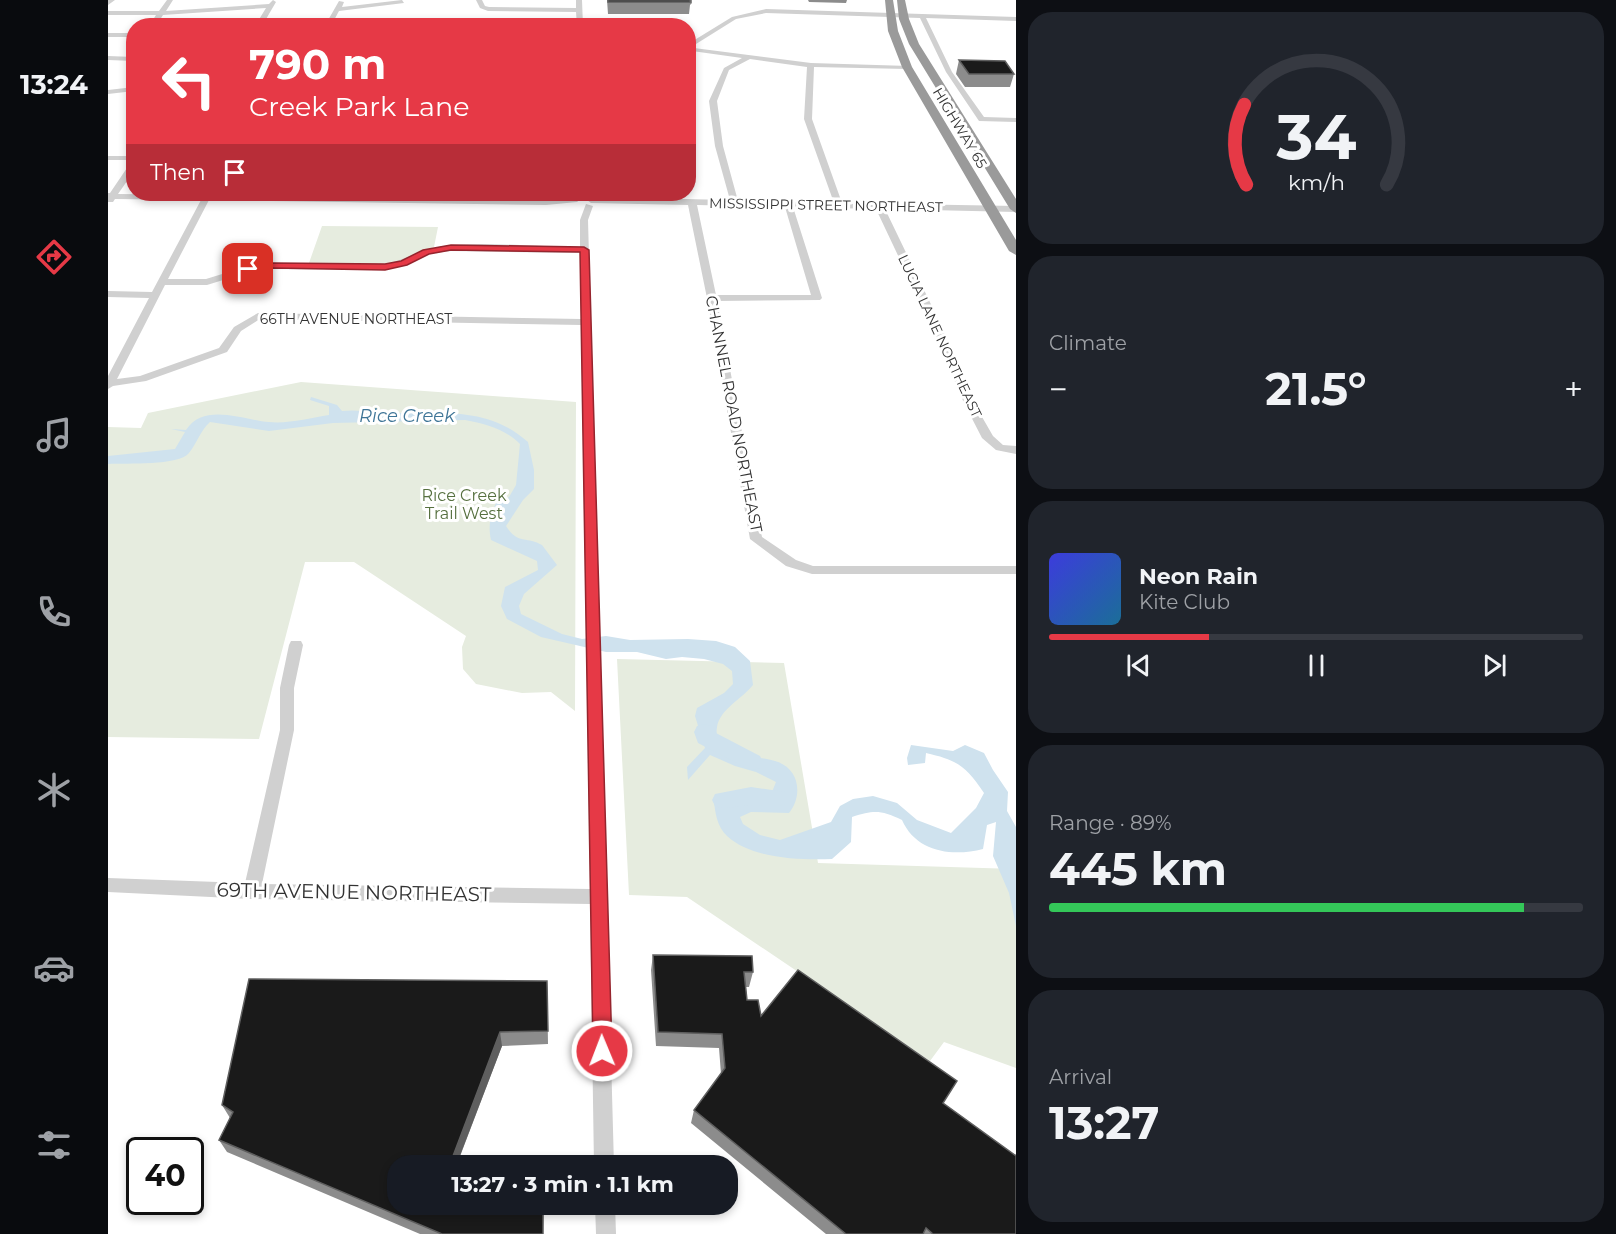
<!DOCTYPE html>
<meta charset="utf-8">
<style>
body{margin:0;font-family:Montserrat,sans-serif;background:#20242c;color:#f1f3f6;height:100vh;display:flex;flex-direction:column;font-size:22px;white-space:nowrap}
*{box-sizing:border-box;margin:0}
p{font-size:20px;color:#9ea1a6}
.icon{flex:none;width:33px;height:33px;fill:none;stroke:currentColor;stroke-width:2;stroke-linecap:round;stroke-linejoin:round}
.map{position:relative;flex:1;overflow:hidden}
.panel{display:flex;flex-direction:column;gap:12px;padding:12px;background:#0d0f14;width:600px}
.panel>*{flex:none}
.banner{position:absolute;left:18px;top:18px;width:570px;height:183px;border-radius:24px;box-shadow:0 3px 9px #0003;background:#e63946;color:#fff;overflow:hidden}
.speed{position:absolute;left:18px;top:1137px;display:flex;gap:12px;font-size:30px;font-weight:700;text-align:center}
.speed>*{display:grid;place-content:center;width:78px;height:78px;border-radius:50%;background:#171b24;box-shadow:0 3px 9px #0003;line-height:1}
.speed .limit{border:3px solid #111;border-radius:9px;background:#fff;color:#111}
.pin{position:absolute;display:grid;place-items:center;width:51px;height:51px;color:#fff;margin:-26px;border-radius:12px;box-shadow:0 3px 9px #0006}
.me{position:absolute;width:66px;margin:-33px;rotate:359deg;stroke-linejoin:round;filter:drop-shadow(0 0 4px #0008)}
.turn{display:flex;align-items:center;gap:21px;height:126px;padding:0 24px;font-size:27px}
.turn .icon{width:78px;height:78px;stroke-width:2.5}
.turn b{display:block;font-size:42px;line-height:51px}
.then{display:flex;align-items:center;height:57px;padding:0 24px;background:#0003;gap:12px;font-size:22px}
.big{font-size:45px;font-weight:700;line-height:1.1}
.panel .tile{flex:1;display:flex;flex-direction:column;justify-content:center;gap:9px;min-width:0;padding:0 21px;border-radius:24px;background:#20242c}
.panel .dial{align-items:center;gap:0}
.dial svg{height:156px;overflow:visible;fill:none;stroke:#363941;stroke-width:7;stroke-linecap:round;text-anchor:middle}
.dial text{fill:#f1f3f6;stroke:none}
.song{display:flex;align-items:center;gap:18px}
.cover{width:72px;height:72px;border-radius:9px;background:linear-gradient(135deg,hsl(240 70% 55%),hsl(200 70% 35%))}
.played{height:6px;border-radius:3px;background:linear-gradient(90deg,#e63946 30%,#363941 30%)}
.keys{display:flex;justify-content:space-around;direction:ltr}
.heat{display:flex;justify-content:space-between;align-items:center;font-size:33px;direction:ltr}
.charge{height:9px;border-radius:4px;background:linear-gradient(90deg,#34c759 89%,#363941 0)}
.trip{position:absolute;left:279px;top:1155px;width:351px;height:60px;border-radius:24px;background:#171b24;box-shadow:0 3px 9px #0003;font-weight:700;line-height:60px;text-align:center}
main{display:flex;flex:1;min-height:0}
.dock{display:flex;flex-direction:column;width:108px;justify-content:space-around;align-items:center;background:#090b0e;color:#9ea1a6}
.dock .icon{width:42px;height:42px}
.dock .selected{color:#e63946}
.dock b{font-size:27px;color:#f1f3f6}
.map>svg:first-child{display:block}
.green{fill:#e6ecdf}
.water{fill:#cfe2ee}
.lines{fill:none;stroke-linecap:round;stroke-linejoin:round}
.river{fill:#cfe2ee;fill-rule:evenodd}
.minor{fill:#d0d0d0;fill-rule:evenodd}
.highway{fill:#9a9a9a;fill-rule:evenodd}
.wall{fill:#8c8c8c}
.shaded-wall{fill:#5f5f5f}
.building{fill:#1a1a1a;stroke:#5f5f5f;stroke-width:1.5}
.route{fill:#e63946;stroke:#96252e;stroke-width:1.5}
.labels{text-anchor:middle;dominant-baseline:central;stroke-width:6;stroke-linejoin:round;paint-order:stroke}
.far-street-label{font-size:14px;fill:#333;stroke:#fff}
.street-label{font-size:16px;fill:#333;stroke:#fff}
.park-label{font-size:16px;fill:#56703f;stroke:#fff}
.water-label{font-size:18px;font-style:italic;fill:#3f7597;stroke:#fff}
.near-street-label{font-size:20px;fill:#333;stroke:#fff}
</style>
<main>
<nav class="dock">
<b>13:24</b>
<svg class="icon selected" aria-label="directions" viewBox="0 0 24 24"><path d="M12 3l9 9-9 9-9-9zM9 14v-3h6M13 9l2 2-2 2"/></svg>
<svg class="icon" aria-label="music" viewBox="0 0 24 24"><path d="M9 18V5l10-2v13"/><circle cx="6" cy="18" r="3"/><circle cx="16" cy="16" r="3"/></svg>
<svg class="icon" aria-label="phone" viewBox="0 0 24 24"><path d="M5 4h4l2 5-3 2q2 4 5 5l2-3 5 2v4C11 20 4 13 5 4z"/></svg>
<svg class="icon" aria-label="climate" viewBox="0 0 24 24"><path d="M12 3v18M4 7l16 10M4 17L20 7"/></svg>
<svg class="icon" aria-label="car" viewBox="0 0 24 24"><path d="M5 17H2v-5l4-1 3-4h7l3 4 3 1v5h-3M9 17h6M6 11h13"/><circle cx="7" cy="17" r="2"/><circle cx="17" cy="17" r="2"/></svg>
<svg class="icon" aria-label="filters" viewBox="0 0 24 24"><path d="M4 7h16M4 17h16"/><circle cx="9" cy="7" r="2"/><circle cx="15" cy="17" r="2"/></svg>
</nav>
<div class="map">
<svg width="908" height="1234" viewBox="0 0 908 1234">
<rect width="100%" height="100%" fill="#fff"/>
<path class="green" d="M214 226 330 227 326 247 293 261 276 264 201 263Z
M193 382 468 402 467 711 443 692 414 693 368 684 355 669 354 647 358 636 246 562H197L151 739 0 737V427L33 428 40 413Z
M509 659 676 663 710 863 908 869V1068L836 1042 822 1061 579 897 521 895Z"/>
<path class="water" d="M203 397 229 405 234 411C251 409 268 413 285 413 335 414 380 406 420 442L426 470V489L415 500 398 526C410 545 419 536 434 545L449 565 416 594 411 606 413 614 454 634 474 639 498 636 522 640 580 639 608 641 627 647 642 661 645 685C634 699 612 709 609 727 604 759 649 755 667 761 692 768 695 796 681 813L643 812 632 817 635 824 652 835 672 840 723 822 732 806 745 799 765 796 789 803 809 820 843 833 868 808 876 793C858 766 849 760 818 753L817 763 800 765 799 758 803 745 845 751 857 745 876 753 885 770 900 792 899 811 908 827V926L901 893 885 856 888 822 879 825 875 849C844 857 808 852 794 820 773 810 766 810 744 817L743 842 724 859C692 860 644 859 619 836 609 827 607 812 606 801 622 787 628 798 644 798 650 798 658 793 664 792L668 782 648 772 627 766 602 755 580 780 579 767 597 748 587 716 589 708 616 693 625 684 624 671 615 664 596 659 574 657 558 659 529 652H498L433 637 399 619 393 606 397 587 430 570 429 561 383 540C380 526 382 516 388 503L401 497 408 485 412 444C397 429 378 424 357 420L225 423 161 431 102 422C92 431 89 443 81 453 71 466 18 463 0 464V456L67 449 77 432 63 429 78 430C96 402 135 420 161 422 180 424 202 418 221 415V406L202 400Z"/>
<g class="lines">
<path class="river" d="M596 724 603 726 606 732 652 756 655 762 652 768 645 770 638 768 590 743 586 732 589 726Z
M643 787 677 792 680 798 677 804C666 808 656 805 644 805 631 805 619 811 607 806L604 800 607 794Z"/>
<path class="minor" d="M0 0H7L0 5Z
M59 0H65L58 11 161 4 165 0 168 2 154 26H147L158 8 55 15 48 26H41L48 15H0V11H51Z
M294 0 296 3 231 11 225 22 226 26H220L219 22 231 1 236 2 234 7Z
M368 0H374L377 6 381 7 468 8V0H474L475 26H469L468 12 380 11 372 8Z
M658 9 908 17V21L818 18 844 72 876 117 908 118V122L871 121 838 72 812 18 658 13 628 19 580 49V44L624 17Z
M327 20 329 23 304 26 307 24Z
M0 33H26V37H0Z
M586 48 703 63 801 66 799 69 706 67 704 119 734 203 908 206V212L777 209 832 323 866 403 885 436 895 445 908 446V454L888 450 874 438 856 403 822 323 768 209 685 207 714 298 712 300 609 301 654 537 688 560 705 566H908V574H704L678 566 642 539 599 298 580 205 483 203 479 200 483 197 622 200 607 146 601 101 616 68 634 58 584 51ZM642 59 699 67 696 119 726 203 630 201 615 146 609 101 621 70ZM589 205 677 207 703 295H608Z
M0 56 26 57V61L0 60Z
M26 87V91L0 94V90Z
M0 156H26V160H0Z
M23 162H26V171L10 194 438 199 469 196 473 199 469 202 438 205 101 200 60 279H98L140 266 165 263 277 264C300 259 319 247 343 245 385 242 430 247 472 247V220L478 204 485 206 480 220 506 1166H486L482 904 144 899 0 892V878L137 883 172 730V688L181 645 183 641H193L195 645 186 688V730L154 884 482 889 473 325 152 319 133 331 119 352 38 381 5 386 0 389V376L41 298 0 297V291L44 292 93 200 7 199 5 202H0V193H2ZM343 251 472 253 473 319 150 313 126 327 111 348 32 376 9 379 57 285H99L141 272 165 269 277 270 299 265 320 254Z
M487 1204H507L508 1234H488Z"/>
<path class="highway" d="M777 0H785L790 31 804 67 908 240V255L901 251 794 67 780 31Z
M789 0H797L801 19 811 44 908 199V213L902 209 801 44 791 19Z"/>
</g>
<path class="wall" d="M499 0H584V3L582 5 581 14H500Z
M700 0H739L738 3 701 2Z
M851 60 906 74 902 87H857L848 74Z
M545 955 645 972 641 987H638L639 1000 653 1016 835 1103 907 1155 908 1154V1234H718L583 1123 586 1110 613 1074 611 1048 548 1046 543 970Z
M439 981 440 1044 394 1046 351 1159 290 1204H436L435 1234H312L119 1152 111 1140 122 1118 114 1105Z"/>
<path class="shaded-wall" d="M392 1032 394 1046 348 1166 345 1156Z"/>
<path class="building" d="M500 0H582V2H500Z
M851 60 897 61 906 74H861Z
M545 955 644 956 645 972H636L639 1000H650L653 1016 690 970 849 1081 835 1103 908 1156V1234H825L818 1228 815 1234H738L586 1110 617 1068 614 1034 550 1032Z
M141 979 439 981 440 1031 392 1032 345 1156 368 1166H290V1204H435V1234H334L111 1140 125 1112 114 1105Z"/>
<path class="route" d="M343 245 476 247 481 250 504 1051 501 1058 494 1060 488 1058 485 1051 472 252 343 250 321 254 299 265 277 270 165 268 140 272 135 269 165 263 277 264 293 261 315 250Z"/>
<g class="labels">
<g class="far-street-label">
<text transform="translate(852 128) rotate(59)">HIGHWAY 65</text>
<text transform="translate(718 205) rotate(1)">MISSISSIPPI STREET NORTHEAST</text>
<text x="248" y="319">66TH AVENUE NORTHEAST</text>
<text transform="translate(832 336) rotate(65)">LUCIA LANE NORTHEAST</text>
</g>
<g class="street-label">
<text transform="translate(626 414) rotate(79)">CHANNEL ROAD NORTHEAST</text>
</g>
<g class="park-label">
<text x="356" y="495">Rice Creek<tspan x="356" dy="18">Trail West</tspan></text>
</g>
<g class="water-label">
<text x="299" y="416">Rice Creek</text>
</g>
<g class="near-street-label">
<text transform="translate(246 892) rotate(1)">69TH AVENUE NORTHEAST</text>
</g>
</g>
</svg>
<div class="speed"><div class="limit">40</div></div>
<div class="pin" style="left:140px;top:269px;background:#d93025"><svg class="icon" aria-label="arrive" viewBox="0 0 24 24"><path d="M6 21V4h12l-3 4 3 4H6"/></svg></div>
<svg class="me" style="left:494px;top:1051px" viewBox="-20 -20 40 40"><circle r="17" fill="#e63946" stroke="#fff" stroke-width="3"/><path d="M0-11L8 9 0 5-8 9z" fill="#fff"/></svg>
<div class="trip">13:27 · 3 min · 1.1 km</div>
<div class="banner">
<div class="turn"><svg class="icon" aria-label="left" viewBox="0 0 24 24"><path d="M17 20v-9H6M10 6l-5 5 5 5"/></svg><div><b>790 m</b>Creek Park Lane</div></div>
<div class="then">Then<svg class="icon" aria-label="arrive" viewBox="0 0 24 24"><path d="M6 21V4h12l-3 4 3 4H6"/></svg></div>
</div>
</div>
<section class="panel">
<div class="tile dial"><svg viewBox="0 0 100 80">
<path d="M14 69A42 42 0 1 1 86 69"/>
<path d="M14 69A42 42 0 0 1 13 28" stroke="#e63946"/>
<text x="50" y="56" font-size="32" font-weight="700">34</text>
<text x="50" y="72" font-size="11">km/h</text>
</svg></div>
<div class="tile"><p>Climate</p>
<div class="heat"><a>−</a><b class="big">21.5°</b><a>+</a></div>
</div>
<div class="tile">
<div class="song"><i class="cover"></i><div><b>Neon Rain</b><p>Kite Club</p></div></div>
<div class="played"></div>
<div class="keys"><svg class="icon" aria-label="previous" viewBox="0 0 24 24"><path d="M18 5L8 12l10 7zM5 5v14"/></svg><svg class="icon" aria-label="pause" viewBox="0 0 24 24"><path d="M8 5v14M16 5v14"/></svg><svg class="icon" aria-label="next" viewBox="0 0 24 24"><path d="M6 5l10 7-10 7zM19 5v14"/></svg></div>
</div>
<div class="tile"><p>Range · 89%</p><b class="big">445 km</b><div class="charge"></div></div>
<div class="tile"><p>Arrival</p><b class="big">13:27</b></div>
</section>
</main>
